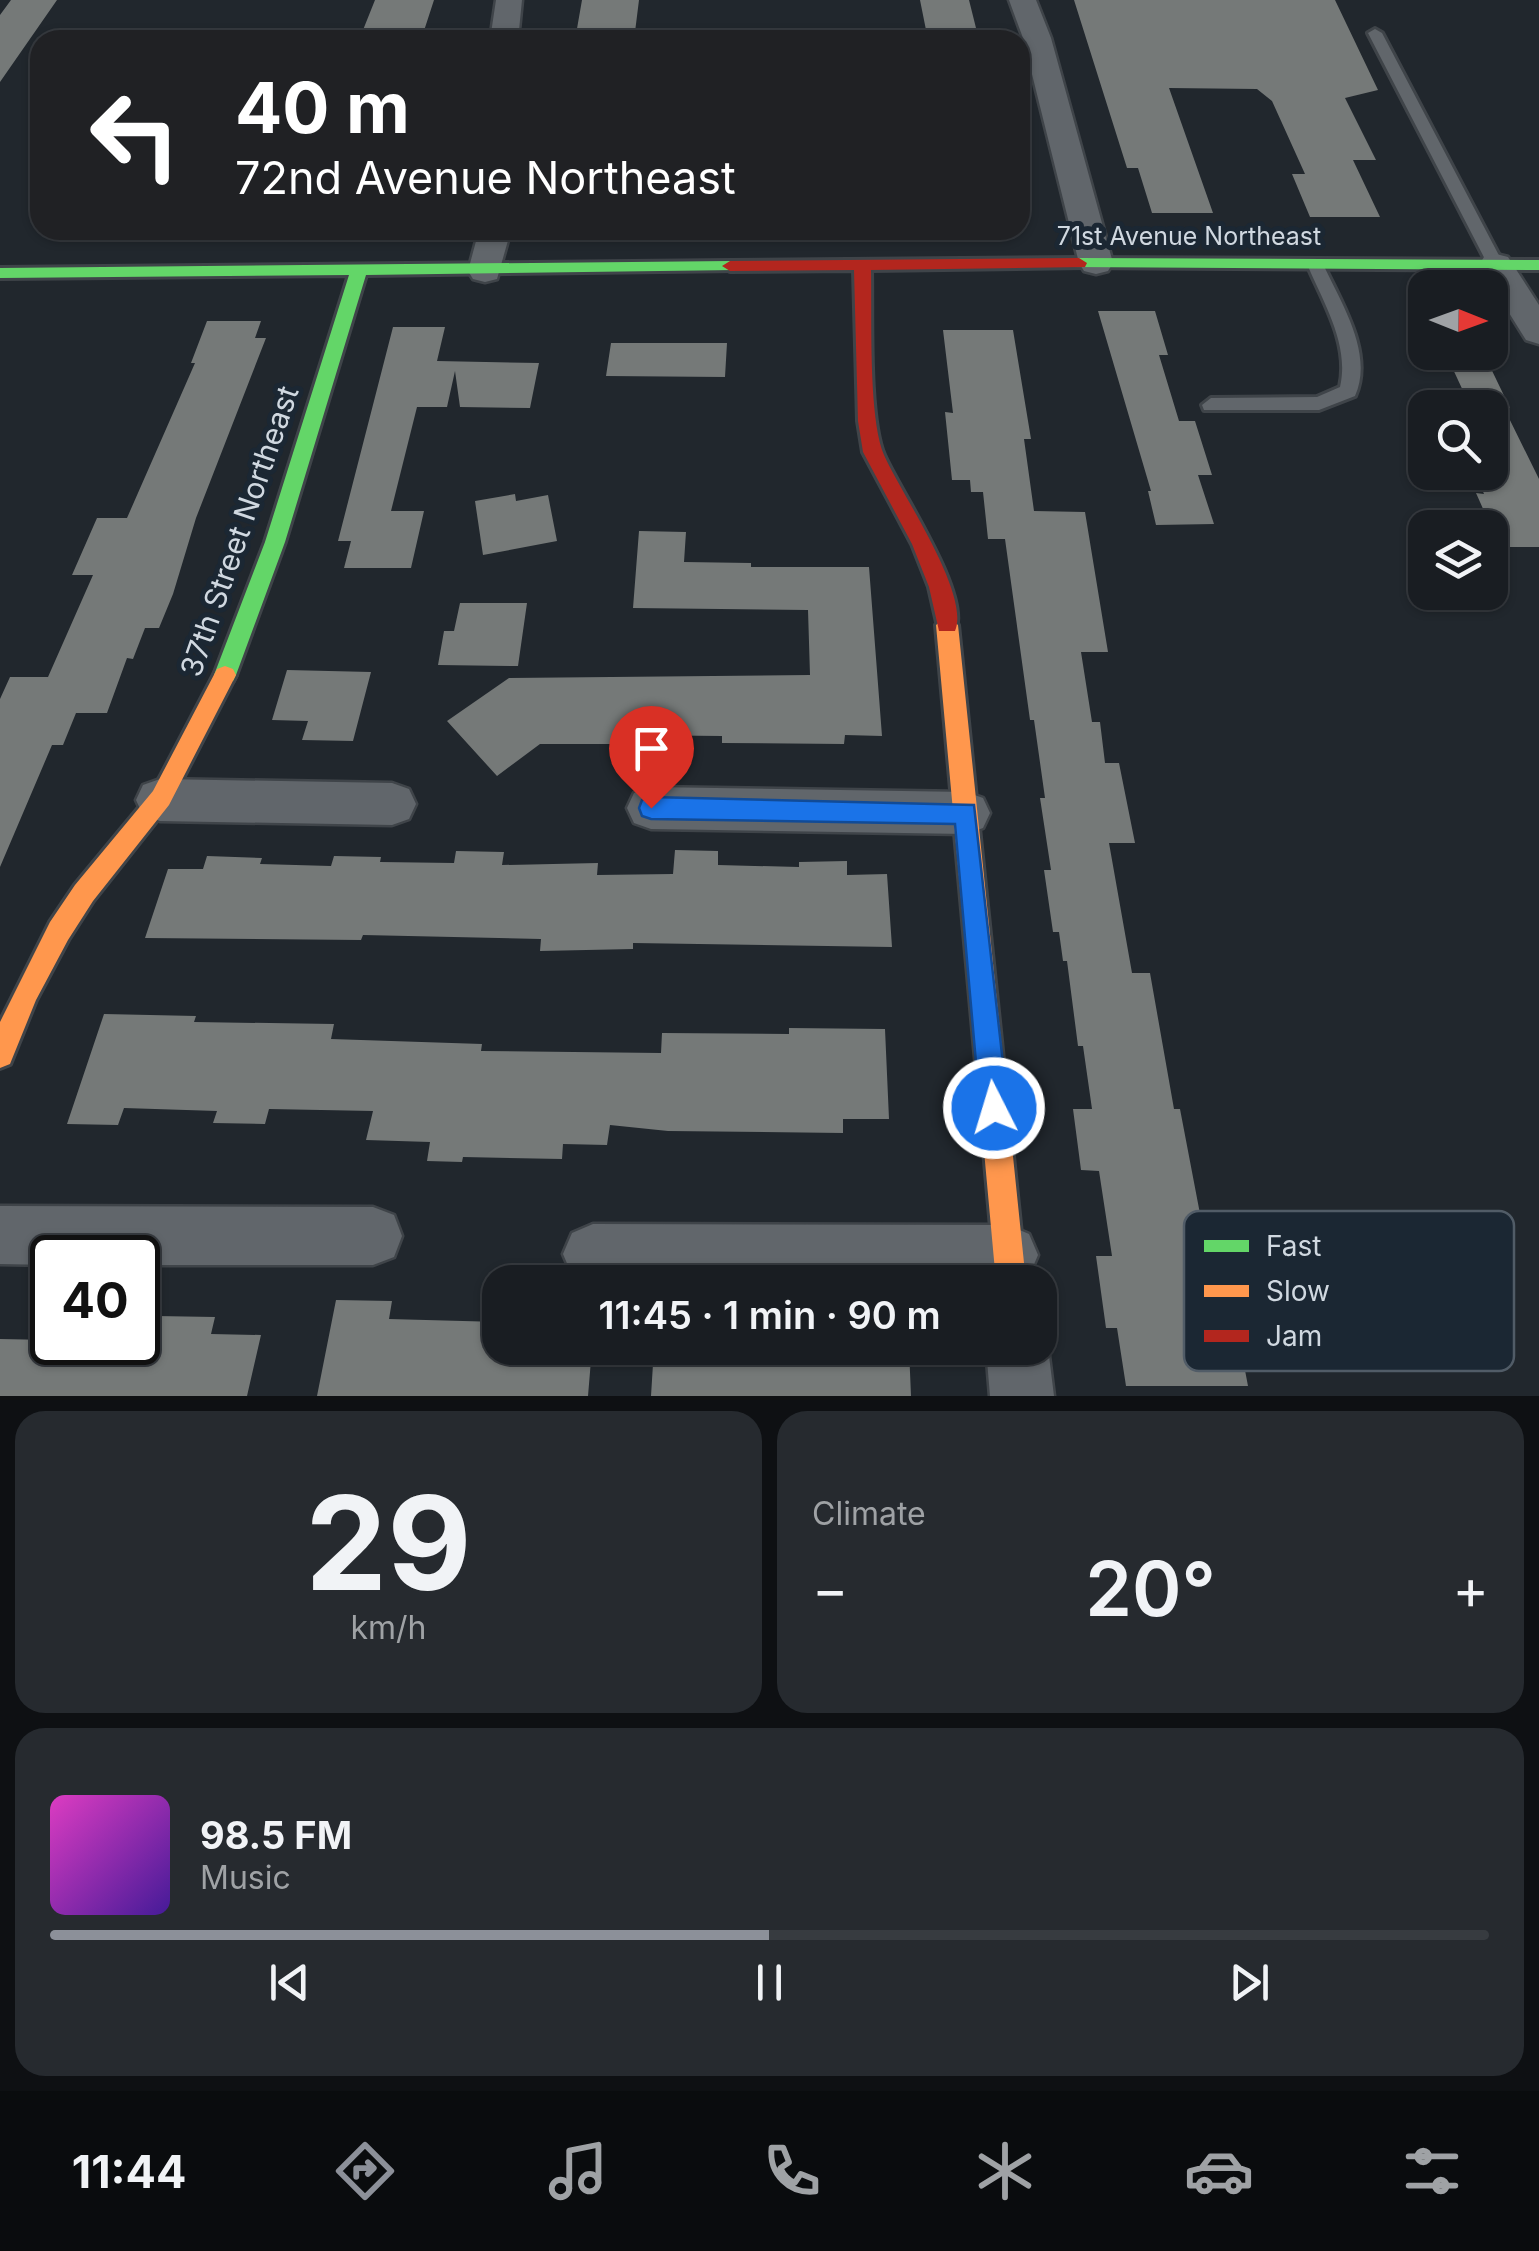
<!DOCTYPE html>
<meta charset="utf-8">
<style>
body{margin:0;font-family:Inter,sans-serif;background:#262a2f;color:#f1f3f6;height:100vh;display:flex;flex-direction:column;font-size:38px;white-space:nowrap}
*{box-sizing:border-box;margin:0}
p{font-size:32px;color:#9fa2a5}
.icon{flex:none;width:55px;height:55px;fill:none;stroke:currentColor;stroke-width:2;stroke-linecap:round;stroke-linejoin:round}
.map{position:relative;height:1396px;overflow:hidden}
.drawer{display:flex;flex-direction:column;gap:15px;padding:15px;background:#0e1013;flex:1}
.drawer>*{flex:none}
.banner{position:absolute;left:30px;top:30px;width:1000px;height:210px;border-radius:30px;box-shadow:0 2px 8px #0004,0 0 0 2px #373b40;background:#202124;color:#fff;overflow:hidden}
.needle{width:65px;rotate:91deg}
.controls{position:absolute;left:1408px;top:270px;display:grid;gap:20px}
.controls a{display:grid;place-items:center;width:100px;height:100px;border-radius:20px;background:#191d22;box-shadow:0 2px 8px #0004,0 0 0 2px #373b40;font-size:50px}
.speed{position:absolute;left:30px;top:1235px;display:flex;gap:20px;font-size:50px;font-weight:700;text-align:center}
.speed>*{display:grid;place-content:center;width:130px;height:130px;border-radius:50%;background:#191d22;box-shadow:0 2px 8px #0004,0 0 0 2px #373b40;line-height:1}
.speed .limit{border:5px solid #111;border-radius:15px;background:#fff;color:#111}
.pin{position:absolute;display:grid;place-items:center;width:85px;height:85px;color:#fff;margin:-102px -42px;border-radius:50% 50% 50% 0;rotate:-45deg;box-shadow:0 0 10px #0007}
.pin .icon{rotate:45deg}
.me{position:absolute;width:110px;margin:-55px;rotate:355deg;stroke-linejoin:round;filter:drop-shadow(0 0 8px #0008)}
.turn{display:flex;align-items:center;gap:35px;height:210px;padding:0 40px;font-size:45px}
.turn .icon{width:130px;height:130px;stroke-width:2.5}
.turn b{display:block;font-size:70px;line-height:85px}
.big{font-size:75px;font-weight:600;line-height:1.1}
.drawer .card{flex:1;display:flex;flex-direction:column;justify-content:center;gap:15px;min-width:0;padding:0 35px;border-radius:30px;background:#262a2f}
.drawer .dial{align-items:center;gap:0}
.dial b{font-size:130px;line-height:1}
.song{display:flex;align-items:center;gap:30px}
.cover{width:120px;height:120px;border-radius:15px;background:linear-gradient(135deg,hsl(310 70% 55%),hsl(260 70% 35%))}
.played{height:10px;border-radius:5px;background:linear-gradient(90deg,#8c9099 50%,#373b40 50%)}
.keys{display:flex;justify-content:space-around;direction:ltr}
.heat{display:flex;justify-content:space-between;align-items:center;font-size:55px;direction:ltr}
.drawer .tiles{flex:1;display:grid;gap:15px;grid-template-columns:1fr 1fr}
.card:last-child{grid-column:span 2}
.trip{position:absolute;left:482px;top:1265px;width:575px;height:100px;border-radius:30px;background:#191d22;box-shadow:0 2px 8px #0004,0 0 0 2px #373b40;font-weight:600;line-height:100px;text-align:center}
.dock{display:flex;height:160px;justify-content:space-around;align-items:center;background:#0a0c0e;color:#9fa2a5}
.dock .icon{width:70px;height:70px}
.dock .current{color:#8c9099}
.dock b{font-size:45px;color:#f1f3f6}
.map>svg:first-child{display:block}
.building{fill:#757978}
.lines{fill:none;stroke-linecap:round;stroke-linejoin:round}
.lane-casing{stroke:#3f4449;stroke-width:6}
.street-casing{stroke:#3f4449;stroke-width:5}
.fast-casing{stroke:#3f4449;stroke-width:6}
.slow-casing{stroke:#3f4449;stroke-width:6}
.jam-casing{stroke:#3f4449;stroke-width:6}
.lane{fill:#61666b;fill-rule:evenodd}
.street{fill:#61666b;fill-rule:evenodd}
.fast{fill:#63d668;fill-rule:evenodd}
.slow{fill:#ff974d;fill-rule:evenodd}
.jam{fill:#b3261e;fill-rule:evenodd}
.route{fill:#1a73e8;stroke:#114b97;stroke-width:2.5}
.labels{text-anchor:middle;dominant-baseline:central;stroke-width:10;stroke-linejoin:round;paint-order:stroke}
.far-street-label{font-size:25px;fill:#d0d8e0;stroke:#1b2733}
.street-label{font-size:30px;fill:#d0d8e0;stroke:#1b2733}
.key{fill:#1b2733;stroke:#515c67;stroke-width:2.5}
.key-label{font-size:28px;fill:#d0d8e0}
</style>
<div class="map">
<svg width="1539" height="1396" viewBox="0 0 1539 1396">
<rect width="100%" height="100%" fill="#21272d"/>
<path class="building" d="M11 0H57L0 82V15Z
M375 0H434L421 40H359Z
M582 0H639L634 40H575Z
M920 0H969L979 40H928Z
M1074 0H1335L1378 90 1345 98 1376 160H1353L1380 217H1310L1292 174H1305L1272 101 1257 89 1169 88 1213 213H1152L1138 168H1127Z
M1098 311H1155L1168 355H1159L1179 421H1195L1212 475H1198L1214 524 1156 525 1148 491H1151Z
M207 321H261L255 338H266L196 518 173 594 159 628H145L133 659 127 658 107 713H76L63 745H52L0 867V699L10 677H48L93 575H72L97 518H127L195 363H191Z
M393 327H445L437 361 539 363 530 408 460 407 455 371 447 407H417L391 511H424L411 568H344L351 541H338Z
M943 330H1013L1031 439H1024L1034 511 1085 512 1108 652H1081L1092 722H1100L1105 763H1119L1135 843H1109L1132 973H1150L1174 1109H1180L1201 1219H1195L1219 1344H1240L1248 1386H1126L1117 1328H1106L1096 1256H1112L1099 1171 1081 1170 1073 1109H1092L1083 1046H1078L1067 961H1063L1059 932H1053L1044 870H1051L1040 798H1045L1034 720H1030L1005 539H988L983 492H971L970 480H952L945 412 953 413Z
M611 343H727L725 377 606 376Z
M1445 352H1483L1510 408H1504L1539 479V547H1500L1476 493 1484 494 1475 472H1490V408H1471Z
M515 494 516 501 548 495 557 541 483 555 475 501Z
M639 531 686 532 684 562 751 563V567H869L882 736 845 735 844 744 722 743V736L622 735 621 744H540L497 776 447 721 509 678 810 675 808 610 633 608Z
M460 603H527L518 666 438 665 444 631H454Z
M287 670 371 672 353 741 302 740 308 721 272 720Z
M675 850 718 851V865L799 867V862L847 861V875L887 874 892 947 633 943V949L540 951 541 939 363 935 361 940 145 938 168 869H203L207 856 262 858 260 864 331 866 334 856 381 857 380 862 454 863 456 851 504 852 502 865 598 863 597 875 673 874Z
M104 1014 196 1016 194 1022 334 1024 331 1039 482 1044 481 1051 661 1053 662 1033 789 1034V1028L885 1029 889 1119H843V1133L668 1131 610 1125 607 1145 563 1144 562 1159 463 1157 462 1162 427 1161 430 1142 366 1140 373 1111 269 1109 265 1124 213 1123 217 1111 124 1108 118 1125 67 1124Z
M336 1300 392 1301 389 1319 500 1322V1348H592L588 1396H317Z
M156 1316 215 1317 211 1334 261 1335 247 1396H0V1339L149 1342Z
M654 1348H909L911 1396H651Z"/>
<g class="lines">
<defs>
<path id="lane" d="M1375 29 1382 33 1504 265 1502 269 1496 270 1488 265 1368 33Z
M1315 259 1323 264C1341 303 1374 353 1355 396L1319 410H1204L1202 405 1211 398 1317 397 1340 387C1350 344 1323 302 1307 264Z"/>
<path id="street" d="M496 0H522L518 40H490Z
M1009 0H1036L1051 38 1113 263 1108 271 1096 274 1084 271 1079 263 1023 38Z
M479 230H511L497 279 485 282 473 279 468 271Z
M1496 254 1508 257 1539 305V344L1526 340 1479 265 1484 257Z
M160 779 392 783 409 789 416 804 409 819 392 825 160 821 143 815 136 800 143 785Z
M651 787 966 792 983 798 990 813 983 828 966 834 651 829 634 823 627 808 634 793Z
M0 1206 373 1207 394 1215 402 1236 394 1257 373 1265H138V1258H52V1265L0 1264Z
M593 1224 1008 1225 1029 1234 1038 1255 1029 1276 1013 1282H590L572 1275 563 1254 572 1233Z
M1040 1329 1048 1348 1054 1396H990L986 1348H1040Z"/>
<path id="fast" d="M1079 258 1539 260V270L1073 267 1071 263Z
M730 261 736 262V270L366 275 285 542 236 675 233 681H217L214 675 265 542 349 275 0 278V268Z"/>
<path id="slow" d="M947 616 958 625 1026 1282H996L936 625Z
M225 666 233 669 236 675 169 805 93 901 68 940 36 1000 10 1064 0 1068V1022L50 922 75 885 153 791 217 669Z"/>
<path id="jam" d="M1079 258 1087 263 1085 267 871 270C872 315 868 418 884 455 900 492 971 594 955 631H939L929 587 912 544 863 452 858 421 854 270 730 271 722 266 730 261Z"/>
</defs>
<use href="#lane" class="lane-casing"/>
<use href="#street" class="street-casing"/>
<use href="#fast" class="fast-casing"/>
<use href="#slow" class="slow-casing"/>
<use href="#jam" class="jam-casing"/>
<use href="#lane" class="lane"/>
<use href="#street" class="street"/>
<use href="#fast" class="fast"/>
<use href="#slow" class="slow"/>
<use href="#jam" class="jam"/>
</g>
<path class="route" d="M651 797 974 805 1008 1108 1004 1117 994 1122 984 1117 980 1108 955 824 651 819 642 816 639 808 642 800Z"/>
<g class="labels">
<g class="far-street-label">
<text x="1189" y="236">71st Avenue Northeast</text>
</g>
<g class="street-label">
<text transform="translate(239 531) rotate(-71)">37th Street Northeast</text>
</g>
</g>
<rect x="1184" y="1211" width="330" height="160" rx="15" class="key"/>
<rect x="1204" y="1240" width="45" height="12" fill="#63d668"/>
<rect x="1204" y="1285" width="45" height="12" fill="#ff974d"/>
<rect x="1204" y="1330" width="45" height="12" fill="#b3261e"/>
<g class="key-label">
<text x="1266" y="1256">Fast</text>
<text x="1266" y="1301">Slow</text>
<text x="1266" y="1346">Jam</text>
</g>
</svg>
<div class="controls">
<a><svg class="needle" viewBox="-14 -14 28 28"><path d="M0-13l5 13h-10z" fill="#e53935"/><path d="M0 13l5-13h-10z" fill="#9fa2a5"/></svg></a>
<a><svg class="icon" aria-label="search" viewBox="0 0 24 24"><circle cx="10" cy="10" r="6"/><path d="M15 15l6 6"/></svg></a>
<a><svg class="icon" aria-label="layers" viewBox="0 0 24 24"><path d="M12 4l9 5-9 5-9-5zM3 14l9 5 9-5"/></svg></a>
</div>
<div class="speed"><div class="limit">40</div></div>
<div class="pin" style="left:651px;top:808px;background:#d93025"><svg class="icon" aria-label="arrive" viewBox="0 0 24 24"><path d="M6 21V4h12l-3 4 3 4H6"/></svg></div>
<svg class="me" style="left:994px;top:1108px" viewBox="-20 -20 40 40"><circle r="17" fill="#1a73e8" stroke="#fff" stroke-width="3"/><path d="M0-11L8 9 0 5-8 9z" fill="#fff"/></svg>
<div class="trip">11:45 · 1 min · 90 m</div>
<div class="banner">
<div class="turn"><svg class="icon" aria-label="left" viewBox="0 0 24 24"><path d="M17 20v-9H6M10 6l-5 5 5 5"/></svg><div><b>40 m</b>72nd Avenue Northeast</div></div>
</div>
</div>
<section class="drawer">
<div class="tiles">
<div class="card dial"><b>29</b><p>km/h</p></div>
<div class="card"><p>Climate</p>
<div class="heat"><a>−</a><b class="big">20°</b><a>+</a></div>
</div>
<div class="card">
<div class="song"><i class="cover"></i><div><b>98.5 FM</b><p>Music</p></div></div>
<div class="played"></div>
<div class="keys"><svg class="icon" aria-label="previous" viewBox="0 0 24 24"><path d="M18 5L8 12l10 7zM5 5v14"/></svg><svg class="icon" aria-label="pause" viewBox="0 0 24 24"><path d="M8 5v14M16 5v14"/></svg><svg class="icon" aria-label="next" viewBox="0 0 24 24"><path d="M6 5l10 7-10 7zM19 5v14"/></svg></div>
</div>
</div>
</section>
<nav class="dock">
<b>11:44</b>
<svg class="icon current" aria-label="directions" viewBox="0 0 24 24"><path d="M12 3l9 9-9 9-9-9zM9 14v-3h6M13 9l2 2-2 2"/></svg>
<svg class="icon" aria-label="music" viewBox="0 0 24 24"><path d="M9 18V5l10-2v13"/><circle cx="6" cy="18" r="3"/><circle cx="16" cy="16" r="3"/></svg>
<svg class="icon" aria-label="phone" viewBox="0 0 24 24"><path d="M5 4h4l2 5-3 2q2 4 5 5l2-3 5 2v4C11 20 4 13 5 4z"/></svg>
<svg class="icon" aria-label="climate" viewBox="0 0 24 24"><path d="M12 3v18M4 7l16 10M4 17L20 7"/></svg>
<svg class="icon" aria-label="car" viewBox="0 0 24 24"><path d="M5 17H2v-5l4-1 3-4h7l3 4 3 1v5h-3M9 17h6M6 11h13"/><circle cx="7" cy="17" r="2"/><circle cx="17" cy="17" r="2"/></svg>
<svg class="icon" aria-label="filters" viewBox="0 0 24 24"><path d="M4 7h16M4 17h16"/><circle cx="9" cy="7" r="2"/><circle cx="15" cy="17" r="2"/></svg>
</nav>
